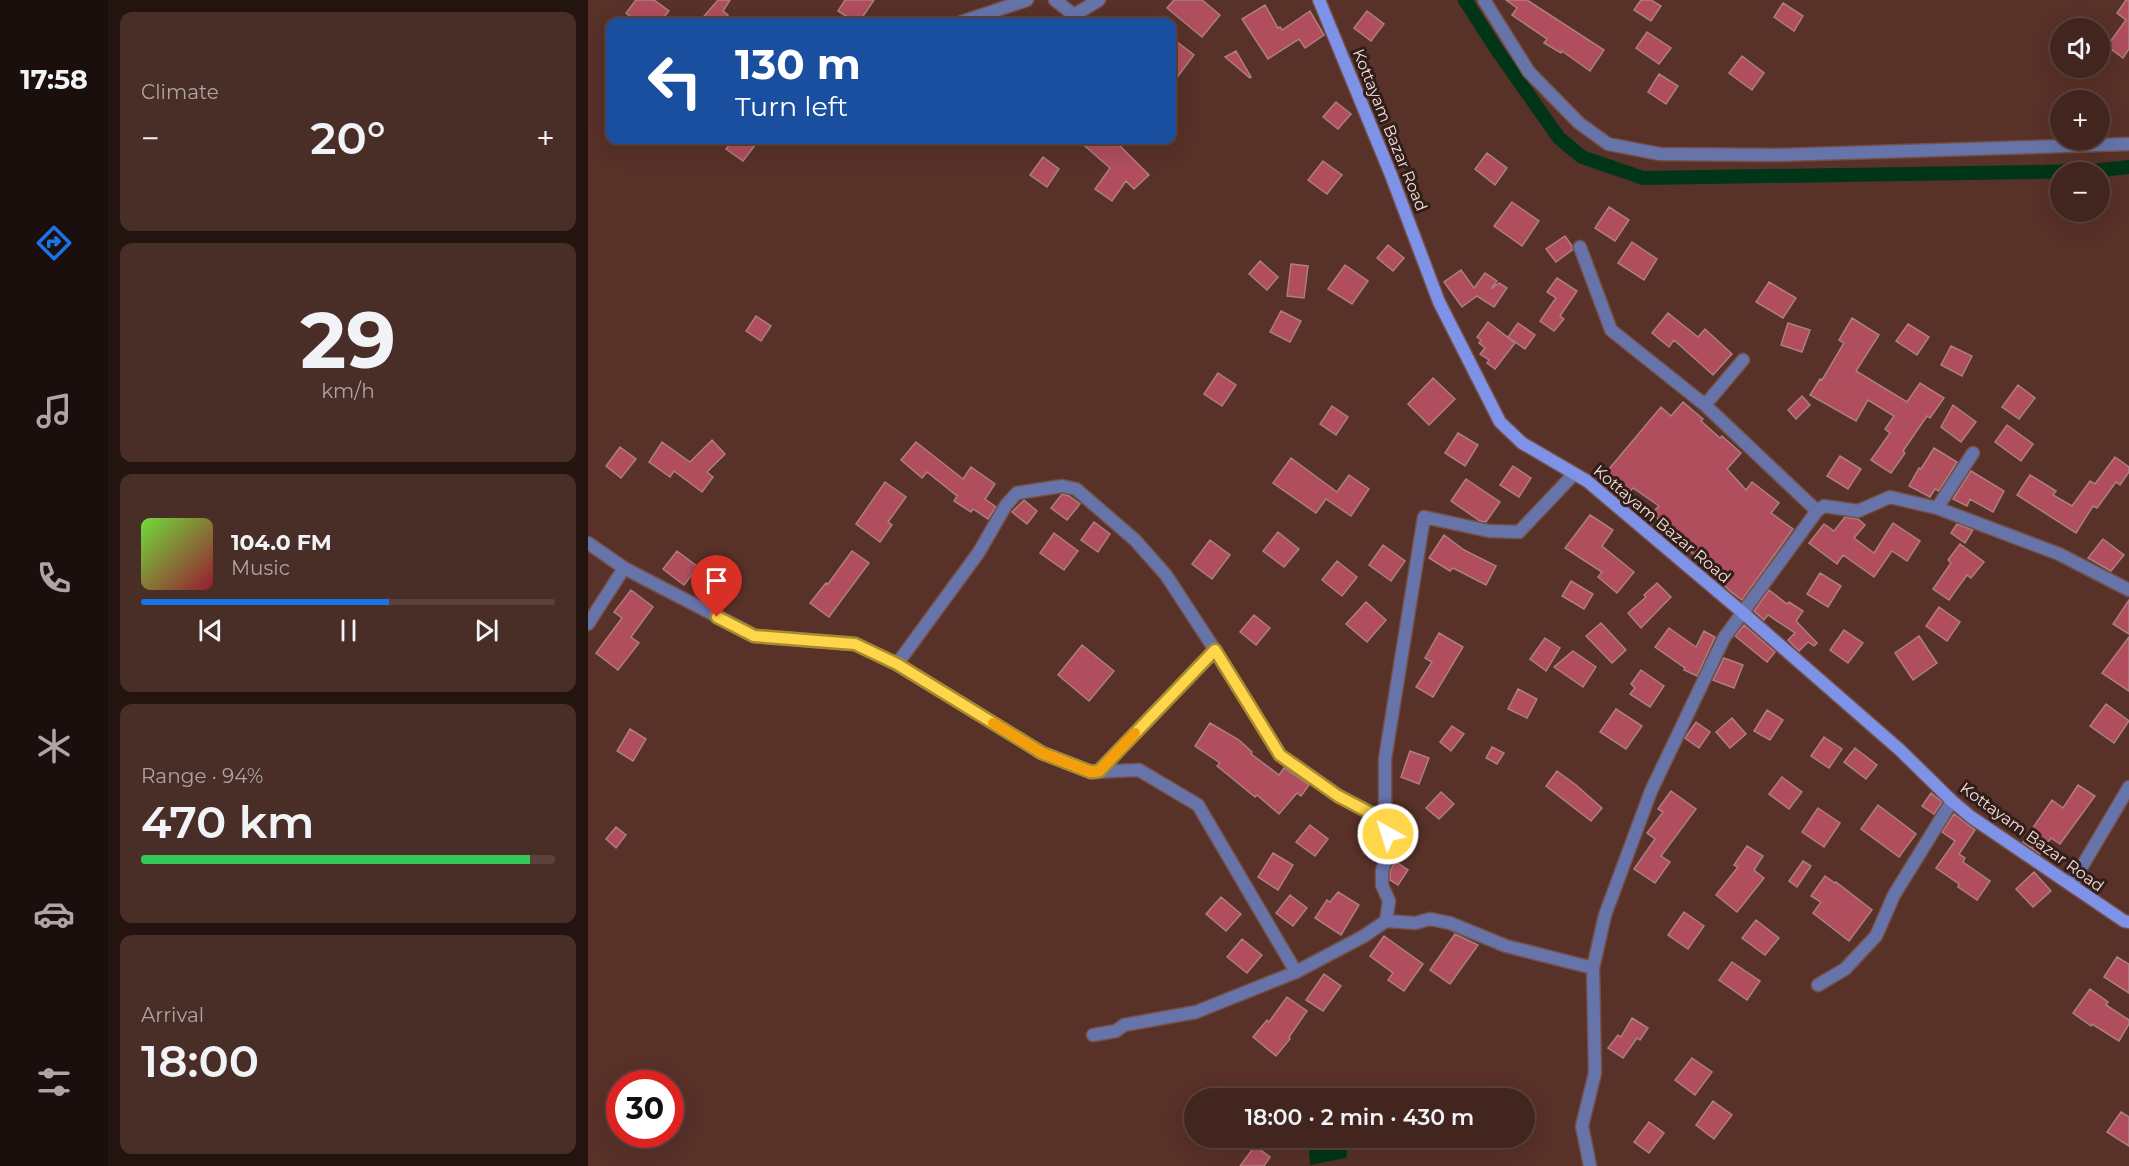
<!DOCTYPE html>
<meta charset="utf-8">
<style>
body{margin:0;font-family:Montserrat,sans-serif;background:#492d27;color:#f1f3f6;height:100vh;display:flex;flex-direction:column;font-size:22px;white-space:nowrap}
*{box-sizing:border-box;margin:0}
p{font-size:20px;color:#aea5a4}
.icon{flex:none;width:33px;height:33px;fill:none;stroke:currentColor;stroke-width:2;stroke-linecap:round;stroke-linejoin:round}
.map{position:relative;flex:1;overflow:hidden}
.drawer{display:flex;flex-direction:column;gap:12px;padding:12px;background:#241410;width:480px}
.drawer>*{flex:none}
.guide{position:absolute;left:18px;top:18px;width:570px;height:126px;border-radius:12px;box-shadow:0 6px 24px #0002,0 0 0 2px #5a423c;background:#1a4fa0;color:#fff;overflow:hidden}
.buttons{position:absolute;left:1462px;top:18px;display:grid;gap:12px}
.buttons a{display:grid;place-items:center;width:60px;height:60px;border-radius:50%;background:#42251e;box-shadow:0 6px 24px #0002,0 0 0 2px #5a423c;font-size:30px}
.speed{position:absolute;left:18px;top:1070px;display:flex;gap:12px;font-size:30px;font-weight:700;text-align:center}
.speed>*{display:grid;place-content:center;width:78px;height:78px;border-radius:50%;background:#42251e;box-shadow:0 6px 24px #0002,0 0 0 2px #5a423c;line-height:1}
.speed .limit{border:9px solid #d22;background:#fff;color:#111}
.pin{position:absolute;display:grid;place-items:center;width:51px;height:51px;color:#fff;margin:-62px -26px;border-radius:50% 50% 50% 0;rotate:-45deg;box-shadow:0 0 6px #0007}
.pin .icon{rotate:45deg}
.me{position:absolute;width:66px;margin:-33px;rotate:321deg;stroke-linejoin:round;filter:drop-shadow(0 0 4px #0008)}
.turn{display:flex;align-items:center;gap:21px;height:126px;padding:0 30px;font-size:27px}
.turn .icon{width:78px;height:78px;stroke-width:2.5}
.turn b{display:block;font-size:42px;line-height:51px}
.big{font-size:45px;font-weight:600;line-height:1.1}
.drawer .widget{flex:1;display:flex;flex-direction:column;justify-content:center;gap:9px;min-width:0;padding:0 21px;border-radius:12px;background:#492d27}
.drawer .dial{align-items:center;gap:0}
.dial b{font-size:78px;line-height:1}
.song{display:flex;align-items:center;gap:18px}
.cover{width:72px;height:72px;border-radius:9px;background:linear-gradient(135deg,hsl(100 70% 55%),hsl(350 70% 35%))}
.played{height:6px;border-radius:3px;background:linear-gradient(90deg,#1a73e8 60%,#5a423c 60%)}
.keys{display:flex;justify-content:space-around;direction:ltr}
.heat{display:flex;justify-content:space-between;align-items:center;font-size:33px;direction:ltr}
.charge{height:9px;border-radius:4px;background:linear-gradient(90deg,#34c759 94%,#5a423c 0)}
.trip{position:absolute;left:596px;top:1088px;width:351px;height:60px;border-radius:30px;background:#42251e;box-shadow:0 6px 24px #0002,0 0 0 2px #5a423c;font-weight:600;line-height:60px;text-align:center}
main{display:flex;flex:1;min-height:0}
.dock{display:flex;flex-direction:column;width:108px;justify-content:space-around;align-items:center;background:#1a0f0c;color:#aea5a4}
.dock .icon{width:42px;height:42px}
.dock .selected{color:#1a73e8}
.dock b{font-size:27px;color:#f1f3f6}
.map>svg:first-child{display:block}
.water{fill:#003517}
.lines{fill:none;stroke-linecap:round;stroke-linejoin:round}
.canal{stroke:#003517;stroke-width:14}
.building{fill:#b04e5d;stroke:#ad7e82;stroke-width:1.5}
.street-casing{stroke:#755048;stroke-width:15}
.secondary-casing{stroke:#755048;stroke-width:15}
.street{stroke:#6774aa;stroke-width:12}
.secondary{stroke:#7e92e7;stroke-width:12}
.route-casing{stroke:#a68a30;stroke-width:15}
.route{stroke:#ffd54a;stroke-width:10}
.slow{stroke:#f59e0b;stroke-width:10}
.labels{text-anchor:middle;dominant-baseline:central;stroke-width:6;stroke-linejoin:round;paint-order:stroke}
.street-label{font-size:16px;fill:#f7ded8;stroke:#301e1a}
</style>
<main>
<nav class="dock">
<b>17:58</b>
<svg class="icon selected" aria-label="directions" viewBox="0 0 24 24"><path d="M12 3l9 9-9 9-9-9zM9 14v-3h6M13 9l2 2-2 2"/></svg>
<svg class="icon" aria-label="music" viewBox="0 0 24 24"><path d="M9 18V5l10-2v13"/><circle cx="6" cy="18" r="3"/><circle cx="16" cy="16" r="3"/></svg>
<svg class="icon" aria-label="phone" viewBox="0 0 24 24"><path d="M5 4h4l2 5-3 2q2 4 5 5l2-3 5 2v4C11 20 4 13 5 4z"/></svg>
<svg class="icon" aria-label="climate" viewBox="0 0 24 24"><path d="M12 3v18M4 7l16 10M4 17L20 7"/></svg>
<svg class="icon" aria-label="car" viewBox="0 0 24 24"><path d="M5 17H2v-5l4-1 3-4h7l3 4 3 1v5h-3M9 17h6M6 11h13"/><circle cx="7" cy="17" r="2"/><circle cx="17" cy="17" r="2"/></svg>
<svg class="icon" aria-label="filters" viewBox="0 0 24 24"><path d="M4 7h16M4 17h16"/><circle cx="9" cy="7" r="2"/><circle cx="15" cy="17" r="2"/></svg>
</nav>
<section class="drawer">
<div class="widget"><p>Climate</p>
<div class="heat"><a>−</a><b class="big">20°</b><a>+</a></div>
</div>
<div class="widget dial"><b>29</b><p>km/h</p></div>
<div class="widget">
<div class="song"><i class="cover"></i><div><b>104.0 FM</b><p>Music</p></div></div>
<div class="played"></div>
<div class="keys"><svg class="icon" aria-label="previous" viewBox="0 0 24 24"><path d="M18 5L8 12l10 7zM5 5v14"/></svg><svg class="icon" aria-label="pause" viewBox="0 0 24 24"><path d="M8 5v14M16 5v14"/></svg><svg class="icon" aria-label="next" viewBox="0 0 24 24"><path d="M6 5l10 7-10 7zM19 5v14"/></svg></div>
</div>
<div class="widget"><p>Range · 94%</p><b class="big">470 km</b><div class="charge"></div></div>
<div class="widget"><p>Arrival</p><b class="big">18:00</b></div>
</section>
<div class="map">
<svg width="1541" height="1166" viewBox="0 0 1541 1166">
<rect width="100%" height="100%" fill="#583128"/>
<path class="water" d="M716 1137H762L758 1158 722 1165 721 1148Z"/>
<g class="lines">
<path class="canal" d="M877 0 909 50 971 138 994 157 1055 178 1503 171 1541 167"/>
</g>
<path class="building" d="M48 0H66L81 11 72 22H50L38 13Z
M130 0H142L135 11 140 15 133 22H111Z
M257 0H286L271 22H267L250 11Z
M586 0H614L632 15 614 37 579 8Z
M918 0H939L1016 50 1002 71 974 51 973 53 956 43 959 39 924 15 929 8Z
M1053 0H1063L1073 6 1063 21 1046 10Z
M1538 0H1541V49L1535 58 1519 46 1538 20 1529 13Z
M1195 3 1215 16 1206 31 1186 17Z
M677 5 690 28 692 27 694 30 722 11 736 35 717 48 711 39 680 59 654 19Z
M779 11 796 24 783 41 766 28Z
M1059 32 1083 48 1071 64 1048 48Z
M584 38 606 55 584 84Z
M648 51 663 77 662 78 637 57Z
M1154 56 1176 73 1164 90 1141 73Z
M1071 74 1090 86 1078 104 1060 92Z
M748 102 763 114 750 129 735 117Z
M145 140H171L155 161 138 149Z
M490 140H526L561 175 546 189 538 181 524 201 507 189 522 168Z
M899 153 919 168 907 185 887 169Z
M455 157 471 169 459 187 442 175Z
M735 161 754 175 739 194 720 180Z
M924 202 951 221 934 246 906 226Z
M1021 207 1041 220 1027 241 1007 228Z
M977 236 984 246V250L968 262 958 249Z
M1044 242 1069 259 1056 280 1030 263Z
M800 245 816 258 805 271 789 258Z
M672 261 690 277 679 290 661 274Z
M703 264 720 266 716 298 699 296Z
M757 265 780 281 764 304 740 289Z
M873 270 886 288 897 273 909 281 903 289 911 283 919 288 906 307 889 296 874 307 856 282Z
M969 278 989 291 972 316 976 319 966 331 952 321 968 298 959 292Z
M1181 282 1208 298 1195 318 1168 302Z
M693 311 713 321 702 342 682 332Z
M1080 313 1110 337 1117 329 1144 354 1125 375 1086 340 1081 347 1064 333Z
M168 316 183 326 173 341 158 331Z
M1264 318 1291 335 1268 371 1319 402 1332 383 1356 398 1342 418 1339 416 1315 451 1317 453 1303 473 1283 460 1302 433 1297 429 1306 416 1280 400 1268 421 1222 395 1232 379 1234 380 1256 343 1251 340Z
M900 322 927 343 907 369 899 363 901 360 892 354 897 348 891 343 893 340 889 337Z
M930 323 947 335 937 349 920 337Z
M1200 323 1222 330 1214 352 1193 345Z
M1320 324 1341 337 1329 355 1308 341Z
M1363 346 1384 356 1374 376 1353 365Z
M630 373 648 385 634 406 616 394Z
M845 378 867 399 841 425 820 404Z
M1430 385 1447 398 1431 419 1414 407Z
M1214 396 1222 405 1208 419 1200 410Z
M1095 402 1115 419 1113 421 1132 438 1134 436 1153 453 1139 469 1158 490 1164 482 1191 503 1183 513 1205 529 1154 600 1142 591 1064 513 1071 506 1045 488 1037 497 1025 487 1027 484 1016 475 1073 407 1083 416Z
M1365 405 1388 422 1373 442 1353 427Z
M744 406 760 417 748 435 732 424Z
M1419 425 1445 444 1433 461 1407 442Z
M870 433 890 445 877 466 857 453Z
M124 440 137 454 119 472 125 477 114 492 86 471 82 477 61 462 74 442 102 462Z
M328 442 375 479 383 467 407 484 397 499 408 507 400 519 385 509 383 512 366 501 369 496 339 472 334 478 313 460Z
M32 447 48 459 33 478 18 466Z
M1346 448 1369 462 1351 491 1347 489 1342 497 1321 486 1331 468 1333 469Z
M1252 456 1273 469 1260 489 1239 476Z
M1527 457 1541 467V472L1532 485 1528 482 1509 508 1505 506 1488 533 1429 495 1442 475 1468 491 1465 495 1484 506 1502 481 1507 484Z
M703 458 749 492 761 475 781 489 763 516 738 499 728 513 685 483Z
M925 466 943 478 931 497 912 485Z
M1383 471 1416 491 1405 512 1382 499 1379 506 1365 499Z
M878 479 912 502 898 522 892 521 863 501Z
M297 482 318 497 300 522 304 525 292 542 268 524Z
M474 494 481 496 492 504 479 520 463 508Z
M436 500 449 511 439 524 424 512Z
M1002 515 1025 530 1014 546 1046 572 1029 593 1010 577 1014 572 977 548Z
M1257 517 1270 519 1277 525 1266 538 1286 553 1305 523 1332 541 1319 561 1304 551 1286 577 1255 555 1249 564 1221 543 1236 524 1246 531Z
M506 522 522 534 510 552 493 540Z
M1369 524 1385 530 1377 543 1363 533Z
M690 532 711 549 696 567 675 551Z
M466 533 490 551 476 570 452 553Z
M856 535 876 550 908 566 898 585 865 568 862 571 841 558Z
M1515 539 1536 555 1523 571 1500 558Z
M622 540 642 555 624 579 604 564Z
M1372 544 1396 562 1383 578 1379 575 1361 600 1345 589 1363 563 1360 560Z
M795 545 817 561 803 581 781 565Z
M89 551 110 567 96 585 75 569Z
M264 551 281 563 241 617 222 603 238 583 240 584Z
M749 561 769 577 754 596 734 580Z
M1232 573 1253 586 1240 607 1219 594Z
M983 581 1005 594 996 609 974 596Z
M1069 583 1083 597 1053 628 1040 613 1058 597 1056 595Z
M43 590 65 607 43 637 51 643 30 670 8 653 34 618 26 612Z
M1181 590 1199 604 1201 602 1215 611 1208 621 1229 643 1226 646 1220 642 1211 651 1200 640 1207 633 1180 615 1176 620 1166 611Z
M1541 600V634L1525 624Z
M778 602 798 620 779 642 758 624Z
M1351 607 1372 622 1359 641 1338 626Z
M666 615 682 628 668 645 652 632Z
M1013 623 1038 650 1024 663 998 636Z
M1156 625 1187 652 1179 662 1147 636Z
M1081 628 1108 647 1116 631 1127 637 1109 676 1096 670 1097 668 1067 647Z
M1256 630 1275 643 1260 663 1242 650Z
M851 633 875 647 845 697 828 687 844 662 837 658Z
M1331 636 1349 663 1325 680 1307 653Z
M1541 637V691L1514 673Z
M957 638 972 648 958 671 942 659Z
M494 645 526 671 501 701 470 675Z
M985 651 1008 667 995 687 966 667Z
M1136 658 1155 665 1146 688 1125 680Z
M1053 670 1076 686 1062 707 1042 694 1047 688 1043 684Z
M930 689 949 699 939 718 920 709Z
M1518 704 1541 721 1526 743 1502 726Z
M1028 709 1054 726 1038 749 1012 732Z
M1179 710 1195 720 1182 740 1166 731Z
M1144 718 1158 734 1142 748 1128 732Z
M1108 722 1122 732 1111 748 1097 738Z
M622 723 651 740 664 752 663 754 691 775 696 768 721 785 713 796 709 793 691 814 669 795 667 797 629 766 632 763 607 746Z
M864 726 876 734 863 751 852 742Z
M42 729 58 739 45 761 29 751Z
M1236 737 1254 749 1241 768 1223 756Z
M904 747 916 753 909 764 898 758Z
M1267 748 1289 765 1278 779 1256 762Z
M822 751 841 758 831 784 813 777Z
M969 771 988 785 1014 808 1003 821 958 786Z
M1194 777 1214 792 1201 809 1181 794Z
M1490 785 1507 796 1472 844 1463 838 1452 854 1435 842 1464 800 1475 808Z
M1083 791 1108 809 1073 856 1082 862 1067 883 1046 869 1067 839 1059 833 1075 812 1070 809Z
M853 792 866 804 851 819 838 808Z
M1343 793 1354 802 1346 814 1334 806Z
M1290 805 1328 834 1311 857 1273 829Z
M1230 808 1252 823 1236 847 1214 832Z
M1366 814 1387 830 1371 854 1377 858 1375 862 1402 881 1389 900 1370 887 1371 884 1348 868 1367 841 1354 832Z
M722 825 740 839 727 856 708 842Z
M28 827 38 835 28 848 18 839Z
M1159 846 1175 856 1166 870 1176 878 1149 912 1128 895 1150 867 1146 865Z
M685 853 705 865 690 890 670 877Z
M807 861 820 870 810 885 802 880V872Z
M1215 861 1223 866 1209 887 1201 881Z
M1446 872 1463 891 1445 907 1428 889Z
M1237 876 1247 883 1248 882 1284 910 1261 941 1225 913 1233 902 1223 896Z
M750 892 771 905 753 935 727 918 739 900 742 902Z
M702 895 719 908 705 926 688 913Z
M633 897 653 914 638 931 618 914Z
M1096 912 1116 926 1100 949 1080 935Z
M1168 920 1191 938 1177 955 1154 938Z
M867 934 890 945 862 984 842 970Z
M796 936 835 964 816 991 800 980 805 973 782 956Z
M654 939 674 955 659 973 639 957Z
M1529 957 1541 964V993L1516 977Z
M1144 962 1172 981 1159 1000 1131 980Z
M736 974 753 986 735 1011 718 1000Z
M1502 989 1520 1002 1518 1005 1541 1020V1024L1531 1041 1504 1024 1503 1026 1485 1013Z
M699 997 719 1011 701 1037 702 1039 688 1056 665 1037 679 1020 681 1022Z
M1044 1018 1060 1028 1052 1040 1049 1038 1035 1058 1020 1048 1030 1035 1033 1037Z
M1104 1058 1124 1072 1107 1095 1087 1080Z
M1125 1101 1144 1115 1126 1139 1108 1125Z
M1533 1112 1541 1117V1146L1519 1132Z
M1061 1122 1076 1133 1061 1153 1046 1142Z
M667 1146 682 1157 676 1166H652Z"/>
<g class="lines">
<defs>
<path id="street" d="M467 0 486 15 511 0
M896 0 941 72 991 123 1020 144 1072 154 1188 155 1541 144
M373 22 439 0
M992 247 1023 330 1117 405 1229 511
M1117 405 1155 360
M1349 508 1385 453
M0 543 36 568 167 636 267 644 309 664 454 753 503 772 551 770 610 805 708 972
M0 624 36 568
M309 664 391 552 418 505 429 493 474 486 488 489 547 540 578 575 627 650
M511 771 627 650 692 755 751 796 798 821
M1483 885 1541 787
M798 921 827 923 842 919 862 923 918 946 1005 968
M1230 985 1257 969 1288 936 1306 895 1364 801
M505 1035 528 1031 536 1025 608 1012 708 972 776 936 798 921 801 901 794 885V871L802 846 797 811V759L836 517 901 531 931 532 986 474
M1002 1166 994 1126 1007 1073 1005 968 1017 915 1063 791 1136 638 1229 511 1236 506 1270 511 1302 497 1349 508 1471 554 1541 590"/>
<path id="secondary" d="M731 0 803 175 851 302 912 422 934 443 999 481 1154 612 1312 750 1364 801 1383 817 1536 921 1541 922"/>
</defs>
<use href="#street" class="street-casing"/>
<use href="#secondary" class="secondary-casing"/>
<use href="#street" class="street"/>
<use href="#secondary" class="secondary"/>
</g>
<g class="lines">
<defs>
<path id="route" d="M129 617 166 636 267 644 309 664 454 753 503 772 511 771 627 650 692 755 750 796 798 821 800 834"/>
</defs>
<use href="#route" class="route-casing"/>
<use href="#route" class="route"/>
<path class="slow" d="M405 723 454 753 503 772 511 771 547 733"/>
</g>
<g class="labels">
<g class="street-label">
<text transform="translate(802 130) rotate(68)">Kottayam Bazar Road</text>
<text transform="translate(1074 524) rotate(40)">Kottayam Bazar Road</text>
<text transform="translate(1444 837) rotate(36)">Kottayam Bazar Road</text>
</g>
</g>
</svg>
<div class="buttons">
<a><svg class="icon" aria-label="sound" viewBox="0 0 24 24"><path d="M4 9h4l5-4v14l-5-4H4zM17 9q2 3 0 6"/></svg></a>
<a>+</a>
<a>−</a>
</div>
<div class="speed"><div class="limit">30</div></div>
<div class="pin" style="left:129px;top:617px;background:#d93025"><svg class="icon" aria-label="arrive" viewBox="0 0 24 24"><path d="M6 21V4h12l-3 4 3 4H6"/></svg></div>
<svg class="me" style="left:800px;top:834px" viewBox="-20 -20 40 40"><circle r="17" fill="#ffd54a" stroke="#fff" stroke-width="3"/><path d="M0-11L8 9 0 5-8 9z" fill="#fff"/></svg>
<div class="trip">18:00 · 2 min · 430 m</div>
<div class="guide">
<div class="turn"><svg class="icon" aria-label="left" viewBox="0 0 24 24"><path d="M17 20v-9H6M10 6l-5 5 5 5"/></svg><div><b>130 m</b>Turn left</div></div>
</div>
</div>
</main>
